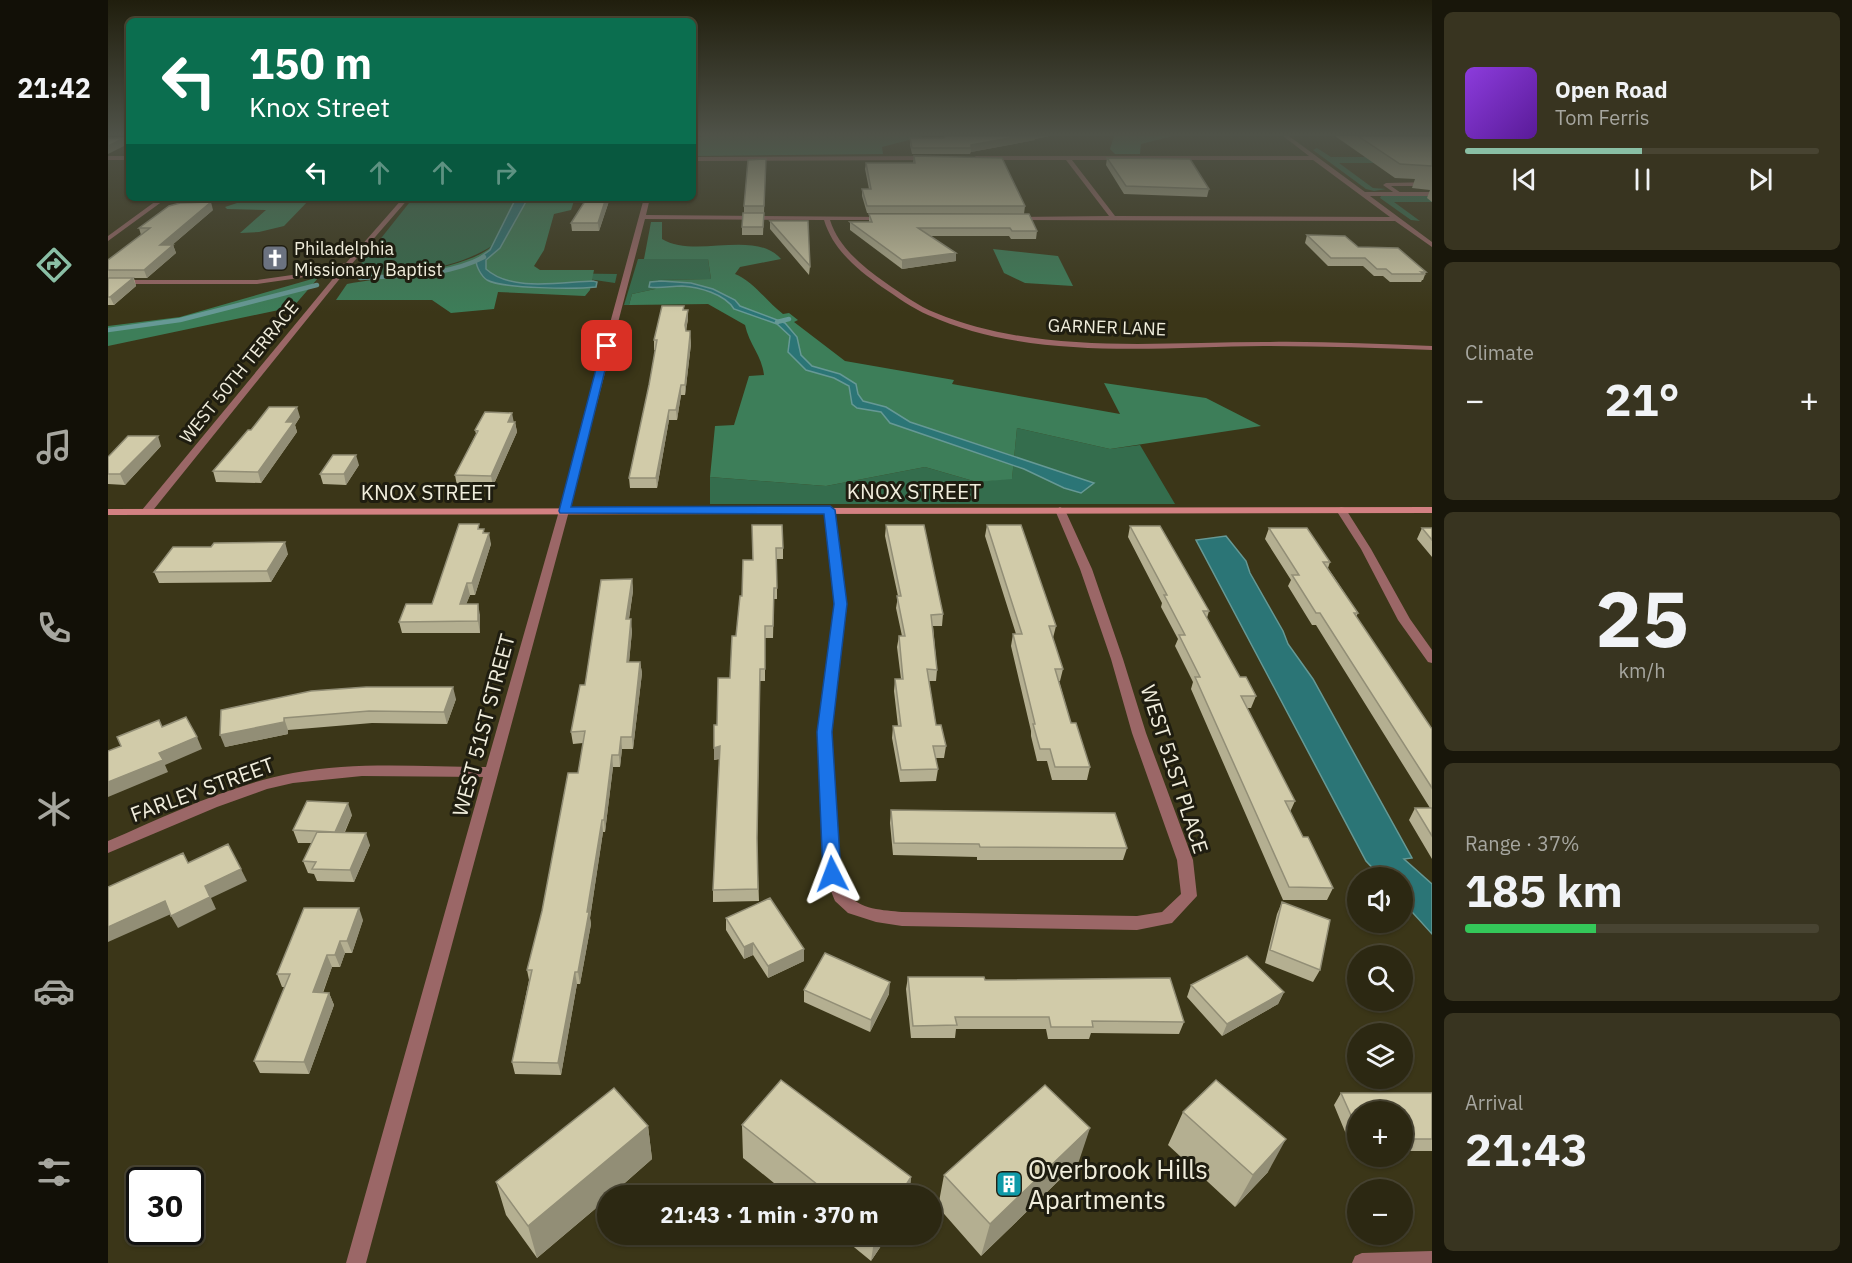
<!DOCTYPE html>
<meta charset="utf-8">
<style>
body{margin:0;font-family:"IBM Plex Sans",sans-serif;background:#383420;color:#f1f3f6;height:100vh;display:flex;flex-direction:column;font-size:22px;white-space:nowrap}
*{box-sizing:border-box;margin:0}
p{font-size:20px;color:#a6a69f}
.icon{flex:none;width:33px;height:33px;fill:none;stroke:currentColor;stroke-width:2;stroke-linecap:round;stroke-linejoin:round}
.map{position:relative;flex:1;overflow:hidden}
.drawer{display:flex;flex-direction:column;gap:12px;padding:12px;background:#18160a;width:420px}
.drawer>*{flex:none}
.banner{position:absolute;left:18px;top:18px;width:570px;height:183px;border-radius:9px;box-shadow:0 2px 4px #0004,0 0 0 2px #484432;background:#0b6e4f;color:#fff;overflow:hidden}
.buttons{position:absolute;left:1239px;top:867px;display:grid;gap:12px}
.buttons a{display:grid;place-items:center;width:66px;height:66px;border-radius:50%;background:#2c2812;box-shadow:0 2px 4px #0004,0 0 0 2px #484432;font-size:30px}
.speed{position:absolute;left:18px;top:1167px;display:flex;gap:12px;font-size:30px;font-weight:700;text-align:center}
.speed>*{display:grid;place-content:center;width:78px;height:78px;border-radius:50%;background:#2c2812;box-shadow:0 2px 4px #0004,0 0 0 2px #484432;line-height:1}
.speed .limit{border:3px solid #111;border-radius:9px;background:#fff;color:#111}
.pin{position:absolute;display:grid;place-items:center;width:51px;height:51px;color:#fff;margin:-26px;border-radius:12px;box-shadow:0 3px 9px #0006}
.me{position:absolute;width:66px;margin:-33px;rotate:357deg;stroke-linejoin:round;filter:drop-shadow(0 0 4px #0008)}
.turn{display:flex;align-items:center;gap:21px;height:126px;padding:0 24px;font-size:27px}
.turn .icon{width:78px;height:78px;stroke-width:2.5}
.turn b{display:block;font-size:42px;line-height:51px}
.lanes{display:flex;align-items:center;height:57px;padding:0 24px;background:#0003;justify-content:center;gap:30px;direction:ltr}
.lanes .off{opacity:.35}
.big{font-size:45px;font-weight:700;line-height:1.1}
.drawer .card{flex:1;display:flex;flex-direction:column;justify-content:center;gap:9px;min-width:0;padding:0 21px;border-radius:9px;background:#383420}
.drawer .dial{align-items:center;gap:0}
.dial b{font-size:78px;line-height:1}
.song{display:flex;align-items:center;gap:18px}
.cover{width:72px;height:72px;border-radius:9px;background:linear-gradient(135deg,hsl(270 70% 55%),hsl(270 70% 35%))}
.played{height:6px;border-radius:3px;background:linear-gradient(90deg,#8abfa5 50%,#484432 50%)}
.keys{display:flex;justify-content:space-around;direction:ltr}
.heat{display:flex;justify-content:space-between;align-items:center;font-size:33px;direction:ltr}
.charge{height:9px;border-radius:4px;background:linear-gradient(90deg,#34c759 37%,#484432 0)}
.trip{position:absolute;left:489px;top:1185px;width:345px;height:60px;border-radius:30px;background:#2c2812;box-shadow:0 2px 4px #0004,0 0 0 2px #484432;font-weight:700;line-height:60px;text-align:center}
main{display:flex;flex:1;min-height:0}
.tabs{display:flex;flex-direction:column;width:108px;justify-content:space-around;align-items:center;background:#121007;color:#a6a69f}
.tabs .icon{width:42px;height:42px}
.tabs .current{color:#8abfa5}
.tabs b{font-size:27px;color:#f1f3f6}
.map>svg:first-child{display:block}
.green{fill:#346d4d}
.forest{fill:#3d7e59}
.water{fill:#2b7576;stroke:#669995;stroke-width:1.5}
.lines{fill:none;stroke-linecap:round;stroke-linejoin:round}
.stream{stroke:#669995;stroke-width:4.5}
.lane{fill:#9b6767;fill-rule:evenodd}
.street{fill:#9b6767;fill-rule:evenodd}
.secondary{fill:#d38182;fill-rule:evenodd}
.wall{fill:#b4af91}
.shaded-wall{fill:#928e76}
.building{fill:#d1cba9;stroke:#928e76;stroke-width:1.5}
.route{fill:#1a73e8;stroke:#114b97;stroke-width:1.5}
.labels{text-anchor:middle;dominant-baseline:central;stroke-width:6;stroke-linejoin:round;paint-order:stroke}
.far-poi-label{font-size:18px;fill:#f0eddc;stroke:#1f1d10;text-anchor:start}
.far-street-label{font-size:18px;fill:#f0eddc;stroke:#1f1d10}
.street-label{font-size:21px;fill:#f0eddc;stroke:#1f1d10}
.near-poi-label{font-size:26px;fill:#f0eddc;stroke:#1f1d10;text-anchor:start}
</style>
<main>
<nav class="tabs">
<b>21:42</b>
<svg class="icon current" aria-label="directions" viewBox="0 0 24 24"><path d="M12 3l9 9-9 9-9-9zM9 14v-3h6M13 9l2 2-2 2"/></svg>
<svg class="icon" aria-label="music" viewBox="0 0 24 24"><path d="M9 18V5l10-2v13"/><circle cx="6" cy="18" r="3"/><circle cx="16" cy="16" r="3"/></svg>
<svg class="icon" aria-label="phone" viewBox="0 0 24 24"><path d="M5 4h4l2 5-3 2q2 4 5 5l2-3 5 2v4C11 20 4 13 5 4z"/></svg>
<svg class="icon" aria-label="climate" viewBox="0 0 24 24"><path d="M12 3v18M4 7l16 10M4 17L20 7"/></svg>
<svg class="icon" aria-label="car" viewBox="0 0 24 24"><path d="M5 17H2v-5l4-1 3-4h7l3 4 3 1v5h-3M9 17h6M6 11h13"/><circle cx="7" cy="17" r="2"/><circle cx="17" cy="17" r="2"/></svg>
<svg class="icon" aria-label="filters" viewBox="0 0 24 24"><path d="M4 7h16M4 17h16"/><circle cx="9" cy="7" r="2"/><circle cx="15" cy="17" r="2"/></svg>
</nav>
<div class="map">
<svg width="1324" height="1263" viewBox="0 0 1324 1263">
<rect width="100%" height="100%" fill="#3b3618"/>
<path class="green" d="M1209 148 1223 157H1293L1312 163H1231L1265 188 1278 189 1266 191 1258 189 1205 150Z
M1273 196H1324V202H1286L1312 221 1303 220 1272 198Z
M305 198H409L408 261 437 273 509 274 507 283 473 278H434L384 246C342 272 291 274 243 276Z
M530 259H600L603 279 550 280 547 289 524 294 521 305H516Z
M909 428 1002 449 1032 445 1067 504H602V477L718 486 817 467 869 482 904 478Z"/>
<path class="forest" d="M597 136H816L774 147 775 154 585 156V138Z
M1006 136H1065L1033 144 1032 154H1007L1002 149Z
M125 198H203L176 226 151 232 132 233 158 210 119 209 117 207 132 202 122 200Z
M409 198H467L463 210 446 214 436 250 426 266 432 270H486L482 290 477 296 390 292 386 309 343 313 324 300H228L239 284C275 277 356 270 383 247 392 238 403 210 409 198Z
M543 222H554V239C587 259 647 229 673 259L632 267 627 274C645 281 659 302 675 314L681 313 690 320 686 322 737 361 846 380 844 384 1012 414 996 383 1098 398 1153 426 1002 449 909 428 904 479 869 482 817 467 718 486 602 477 607 426 626 425 641 376 656 375C654 356 641 344 637 325L600 304 521 305 524 294 547 289 550 280 603 279 600 259H536Z
M885 249 950 256 965 286 917 283 896 273Z
M211 277 185 307 0 346V326L72 317Z"/>
<path class="water" d="M408 198H420L392 248 378 260V269C403 292 453 282 485 281L489 282 488 287C469 289 394 289 379 280 373 276 368 266 368 260L382 250Z
M553 281 583 283 605 289 627 300 632 306 677 323 689 337 693 355 704 366 732 374 748 384 750 394 755 401 778 407 802 422 986 483 973 493 956 488 916 469 782 423 773 412 749 408 744 404 741 386 726 378 698 370 680 352 682 336 669 324 626 309C617 294 591 287 574 286 563 286 552 289 541 287L542 282Z
M1118 536 1138 561 1142 573 1175 631 1180 644 1205 679 1304 858 1296 859 1324 884V934L1295 902 1294 878 1273 877 1258 861 1088 540Z"/>
<g class="lines">
<path class="stream" d="M252 278C294 275 338 277 376 257
M669 322 681 319
M0 330 72 320 209 285"/>
<path class="lane" d="M1324 182V186H1283L1293 193 1291 196 1275 185 1278 183Z"/>
<path class="street" d="M1175 136H1181L1257 192H1324V196H1262L1324 242V247L1287 221 908 220 905 218 906 217 1001 216 958 160H868L865 158 868 156H1201ZM964 160H1205L1282 217 1007 216Z
M0 156H21V160H0Z
M585 157 821 156 824 158 821 160 585 161Z
M52 198H59L0 241V236Z
M295 198H301L242 266 42 514H34L33 512 34 510 233 269 191 278 149 284H0V280H149L191 274 238 263Z
M536 198H542L538 215 779 217 780 218 777 220H722C731 248 754 266 778 283 794 294 810 306 828 313 931 355 1048 342 1156 342 1212 341 1268 344 1324 346V350C1268 348 1212 346 1156 346 1048 347 922 361 820 315 804 308 789 297 774 287 749 269 725 250 716 220L537 219 461 511 258 1263H238L375 777 254 776 185 783 159 789 109 807 0 853V841C60 815 121 785 185 773 249 761 314 767 378 767L451 511Z
M721 507 726 510 739 605 723 732 732 874C734 880 736 888 739 893 751 910 776 910 794 912L1029 916 1054 912 1073 894 1069 860 1024 733 1003 659 972 569 947 510 952 507 957 510 984 569 1015 659 1038 733 1085 860 1089 896 1064 923 1029 930 794 926 768 922 740 913 727 901 716 874 709 732 727 605 716 510Z
M1233 507 1237 508 1263 549 1302 619 1324 650V663L1320 662 1290 620 1253 549 1228 510Z
M1324 1251V1263H1244L1247 1256 1254 1253Z"/>
<path class="secondary" d="M1324 507V513L0 515V509Z"/>
</g>
<path class="wall" d="M838 136H941L927 139V140L863 152 862 154H804L802 145V138H836Z
M1227 136H1324V202L1319 198 1322 190 1304 188 1307 179 1287 178Z
M806 156 917 206 916 214 759 213 754 196V189H761L757 169 758 163H805Z
M999 158 1101 189 1099 197 1016 194 998 165Z
M658 159 656 213H636V206Z
M502 198 491 231H464L463 223Z
M105 210 64 245H65L68 253 39 278H26L28 286 6 305H0V260L33 235 31 228Z
M656 213 655 235H634V227Z
M761 214 929 231 928 239H903L901 236H822L848 253V261L794 269 742 230V222H761Z
M662 221 702 266 701 275 662 229Z
M1199 235 1250 247 1318 272 1315 280H1314L1313 282H1282L1275 276H1266L1255 266H1220L1197 243Z
M576 306V310H580V319L578 331 582 335 583 344 577 395H573L569 420H561L549 488H522L521 478 541 385 548 350H546V340Z
M192 417 187 425 189 432 153 483 108 482 105 471 143 430Z
M405 422H407L409 432 385 486H349L347 475 368 434 367 430Z
M53 446 17 485 0 484V457Z
M251 465 238 485 215 484 212 474Z
M644 525 675 548V559H669V599H666L665 638H657V681H652L649 846 651 901 605 902V890L612 759 606 760V748L609 725 622 678 634 596 645 560Z
M778 525 835 614 834 626H825L829 670 828 681H821L828 725 838 746 836 758H827L830 769 828 781 792 782 784 738 785 726H790L786 691 787 679H793L789 647 791 636H794L788 608 790 596 777 536Z
M879 525 948 626 945 638 955 669 952 681H951L963 723 982 767 979 780H944L939 761H929L923 736V731L903 646 905 634H908L877 536Z
M1022 526 1101 611 1099 618 1132 677 1148 696 1143 708H1139L1187 801 1182 812 1195 837 1225 888 1219 900H1175L1083 689 1085 682 1067 646 1070 639 1053 607 1054 603 1020 537Z
M1161 528 1222 562 1220 568 1250 613 1248 617 1324 729V859L1301 820 1307 808H1322L1208 625H1204L1180 586 1183 580 1157 539Z
M1314 528H1324V557L1309 539Z
M372 529 377 533 383 544 367 595H362L358 604 372 615V633H294L291 622 324 604Z
M103 547 180 554 163 582 51 583 46 572Z
M524 579 525 591 521 619 524 631 521 662H532L534 673 525 749H514L512 767H505L497 832H495L482 918 483 924 472 984H469L453 1075 407 1074 404 1062 421 980 419 970 470 773 475 743 465 744 463 732 477 685Z
M348 699 339 724 264 723 180 730V734L117 747 113 710Z
M783 810 1019 848 1015 860H869V857L785 855 782 823Z
M244 815 237 832 262 845 246 882 209 881 206 874 200 873 195 861 204 843H190L185 830Z
M1174 902 1212 970 1205 982 1157 963 1169 914Z
M618 918 696 961 660 978 645 955 636 959 618 930Z
M255 920 244 953H237L232 967H224L215 993H221L226 1005 201 1074 152 1073 146 1061 177 987H174L169 974Z
M800 977 877 980 1076 1022 1071 1034 983 1033 981 1039H940L938 1029H848L847 1038H803L798 989Z
M1083 985 1176 992 1170 1004 1114 1036 1079 997Z
M696 990 781 994 762 1032 696 1002Z
M1233 1093H1324V1151H1294V1112H1250V1151H1245L1226 1105Z
M1075 1112 1160 1172 1127 1207 1060 1145Z
M634 1125 803 1177 801 1196H682L635 1158Z
M540 1126 544 1159 502 1196H500V1198L429 1258 398 1215 388 1182Z
M971 1161 873 1256 830 1207 836 1175Z
M730 1234H781L763 1261Z"/>
<path class="shaded-wall" d="M913 136H941L927 139V140L863 152V145Z
M16 138 18 145 0 154V146Z
M498 198H502L491 231 490 223Z
M103 202 105 210 55 253 52 245Z
M65 245 68 253 39 278 36 270Z
M848 253V261L794 269V260Z
M25 278 28 286 6 305 2 297Z
M580 310V319L577 334V325Z
M582 335 583 344 577 395V385Z
M573 385V395L569 420 568 410Z
M189 407 192 417 187 425 189 432 153 483 150 472 178 422Z
M561 410V420L549 488 548 478Z
M404 413 406 423 400 422Z
M407 422 409 432 385 486 383 476Z
M50 436 53 446 17 485 12 474Z
M248 455 251 465 238 485 236 474Z
M381 533 383 544 367 595 364 583Z
M177 542 180 554 163 582 159 571Z
M524 579 525 591 519 631 518 619Z
M359 583 362 595 354 615 352 604Z
M370 604 372 615V633L370 621Z
M523 619 524 631 520 673 519 662Z
M532 662 534 673 525 749 524 737Z
M345 687 348 699 339 724 336 712Z
M176 718 180 730V734L117 747 112 735Z
M89 737 94 749 57 765 60 772 0 797V782L51 753Z
M513 737 514 749 512 767 511 755Z
M612 746 613 758 606 760V748Z
M504 755 505 767 497 832 496 820Z
M240 803 244 815 231 844 227 832Z
M494 820 495 832 482 918 483 924 472 984 470 972Z
M258 833 262 845 246 882 242 870Z
M133 869 139 881 103 898 108 909 70 928 63 916 97 886Z
M57 901 63 914 0 942V927Z
M251 908 255 920 244 953 239 941Z
M232 941 237 953 232 967 227 955Z
M645 943V955L636 959V947Z
M696 949V961L660 978V966Z
M219 955 224 967 210 1005 205 992Z
M467 972 469 984 453 1075 450 1063Z
M782 982 781 994 762 1032 763 1020Z
M1176 992 1170 1004 1114 1036 1119 1024Z
M221 993 226 1005 201 1074 196 1062Z
M540 1126 544 1159 502 1196H500V1198L429 1258 420 1226Z
M982 1128 971 1161 873 1256 882 1224Z
M1178 1139 1160 1172 1127 1207 1145 1175Z
M803 1177 801 1196H791Z
M767 1234H781L763 1261Z"/>
<path class="building" d="M838 136H913L863 145V148H804L802 138H836Z
M1250 136H1324V166L1292 164Z
M0 138H16L0 146Z
M806 156 894 158 917 206H759L754 189H763L758 163H807Z
M999 158 1082 159 1101 189 1018 186Z
M658 159 656 206H636L640 160Z
M479 198H498L490 223H463Z
M103 202 52 245H65L36 270H0V260L42 228H31L61 206 72 203Z
M635 213H656L655 227H634Z
M761 214H921L929 231H904L902 228H810L848 253 794 260 742 222H764Z
M662 221H700L702 266Z
M1199 235 1237 236 1250 247 1290 248 1318 272H1313L1316 274H1284L1278 269H1269L1257 258H1223Z
M0 278H25L2 297H0Z
M554 306H576L575 310H580L577 325 578 331H582V335L577 385H573L568 410H561L548 478H521L541 385 549 340H546Z
M161 407H189L178 422H186L150 472 105 471 140 430H143Z
M377 412 404 413 400 422H407L383 476 347 475 370 431 367 430Z
M20 436H50L12 474H0V457Z
M225 455H248L236 474H212Z
M351 524H371L370 529H376L375 533H381L364 583H359L352 604H370V621L291 622 298 604H324Z
M644 525H674L675 548H668L669 588H666L665 626H657V669H652L649 838 650 889 605 890 612 746 606 748V725H609L610 678H622L624 636H628L632 596H634L635 560H645Z
M778 525H816L835 614 823 615 829 670 819 669 828 725H833L838 746H825L830 769 793 770 785 726H793L787 679H795L791 636H797L789 596H793Z
M879 525H913L948 626H941L955 669H947L963 723H968L982 767H947L942 749H932L925 724H927L905 634H914Z
M1022 526H1052L1101 611H1095L1132 677H1138L1148 696H1133L1187 801H1177L1195 837H1200L1225 888 1181 887 1087 677H1092L1071 635H1077L1056 595H1059Z
M1161 528H1199L1222 562H1215L1250 613H1246L1324 729V788L1212 613H1208L1184 575H1191Z
M1314 528H1324V540Z
M177 542 159 571 46 572 65 547H103L106 543Z
M524 579 518 619H523L519 662H532L524 737H513L511 755H504L496 820H494L479 912H481L470 972H467L450 1063 404 1062 424 970H419L434 911 460 773H470L477 731 463 732 472 685H477L493 580Z
M258 687H345L336 712 261 711 176 718V722L112 735 113 710 203 691Z
M78 717 89 737 51 753 55 760 0 782V751L13 746 9 737 51 720 54 727Z
M199 801 240 803 227 832 185 830Z
M1307 808H1324V836Z
M783 810 1007 813 1019 848 872 847 871 844 786 843Z
M209 832 258 833 242 870 204 869 208 862 195 861Z
M120 844 133 869 97 886 102 897 63 916 57 901 0 927V887L75 853 80 863Z
M662 898 696 949 660 966 645 943 636 947 618 918Z
M1174 902 1222 920 1212 970 1162 950Z
M196 908H251L239 941H232L227 955H219L205 992 221 993 196 1062 146 1061 182 974H169Z
M717 953 782 982 763 1020 696 990Z
M1139 956 1176 992 1119 1024 1083 985Z
M800 977H876L877 980 1062 978 1076 1022 984 1021 985 1027H943L941 1017H847L849 1025 805 1026Z
M673 1080 803 1177 791 1196H724L634 1125Z
M1108 1080 1178 1139 1145 1175 1075 1112Z
M937 1085 982 1128 882 1224 836 1175Z
M506 1088 540 1126 420 1226 388 1182Z
M1233 1093H1324V1139H1294V1112H1250V1131Z"/>
<linearGradient id="sky" x2="0" y2="1"><stop stop-color="#201e0d"/><stop offset="0.43" stop-color="#4f5248"/><stop offset="1" stop-color="#4f5248" stop-opacity="0"/></linearGradient>
<rect width="1324" height="313" fill="url(#sky)"/>
<path class="route" d="M499 344 503 346 463 507 722 506 727 510 739 604 724 732 733 874 730 879 724 881 718 879 715 874 709 732 726 604 716 514 452 513 451 511 494 346Z"/>
<defs>
<symbol id="church-square" viewBox="-11 -11 22 22"><rect x="-9" y="-9" width="18" height="18" rx="4" fill="#6b7280" stroke="#1f1d10"/><path d="M-1.2-6h2.4v3.5h3.3v2.4h-3.3V6h-2.4V-.1h-3.3v-2.4h3.3Z" fill="#fff"/></symbol>
<symbol id="building-square" viewBox="-11 -11 22 22"><rect x="-9" y="-9" width="18" height="18" rx="4" fill="#0f9aa8" stroke="#1f1d10"/><path d="M-4-6H4V6H1V3H-1V6H-4ZM-2.5-4.3h1.7v1.8h-1.7ZM.8-4.3h1.7v1.8H.8ZM-2.5-1h1.7V.8h-1.7ZM.8-1h1.7V.8H.8Z" fill="#fff"/></symbol>
</defs>
<g fill-rule="evenodd">
<use href="#church-square" x="152" y="243" width="30" height="30"/>
<use href="#building-square" x="886" y="1169" width="30" height="30"/>
</g>
<g class="labels">
<g class="far-poi-label">
<text x="186" y="248">Philadelphia<tspan x="186" dy="21">Missionary Baptist</tspan></text>
</g>
<g class="far-street-label">
<text transform="translate(999 327) rotate(2)">GARNER LANE</text>
<text transform="translate(131 372) rotate(-51)">WEST 50TH TERRACE</text>
</g>
<g class="street-label">
<text x="806" y="491">KNOX STREET</text>
<text x="320" y="492">KNOX STREET</text>
<text transform="translate(375 725) rotate(-75)">WEST 51ST STREET</text>
<text transform="translate(1067 769) rotate(72)">WEST 51ST PLACE</text>
<text transform="translate(94 789) rotate(-20)">FARLEY STREET</text>
</g>
<g class="near-poi-label">
<text x="920" y="1169">Overbrook Hills<tspan x="920" dy="30">Apartments</tspan></text>
</g>
</g>
</svg>
<div class="buttons">
<a><svg class="icon" aria-label="sound" viewBox="0 0 24 24"><path d="M4 9h4l5-4v14l-5-4H4zM17 9q2 3 0 6"/></svg></a>
<a><svg class="icon" aria-label="search" viewBox="0 0 24 24"><circle cx="10" cy="10" r="6"/><path d="M15 15l6 6"/></svg></a>
<a><svg class="icon" aria-label="layers" viewBox="0 0 24 24"><path d="M12 4l9 5-9 5-9-5zM3 14l9 5 9-5"/></svg></a>
<a>+</a>
<a>−</a>
</div>
<div class="speed"><div class="limit">30</div></div>
<div class="pin" style="left:499px;top:346px;background:#d93025"><svg class="icon" aria-label="arrive" viewBox="0 0 24 24"><path d="M6 21V4h12l-3 4 3 4H6"/></svg></div>
<svg class="me" style="left:724px;top:874px" viewBox="-20 -20 40 40"><path d="M0-17L14 15 0 8-14 15z" fill="#1a73e8" stroke="#fff" stroke-width="4"/></svg>
<div class="trip">21:43 · 1 min · 370 m</div>
<div class="banner">
<div class="turn"><svg class="icon" aria-label="left" viewBox="0 0 24 24"><path d="M17 20v-9H6M10 6l-5 5 5 5"/></svg><div><b>150 m</b>Knox Street</div></div>
<div class="lanes"><svg class="icon" aria-label="left" viewBox="0 0 24 24"><path d="M17 20v-9H6M10 6l-5 5 5 5"/></svg><svg class="icon off" aria-label="ahead" viewBox="0 0 24 24"><path d="M12 20V5M6 11l6-6 6 6"/></svg><svg class="icon off" aria-label="ahead" viewBox="0 0 24 24"><path d="M12 20V5M6 11l6-6 6 6"/></svg><svg class="icon off" aria-label="right" viewBox="0 0 24 24"><path d="M7 20v-9h11M14 6l5 5-5 5"/></svg></div>
</div>
</div>
<section class="drawer">
<div class="card">
<div class="song"><i class="cover"></i><div><b>Open Road</b><p>Tom Ferris</p></div></div>
<div class="played"></div>
<div class="keys"><svg class="icon" aria-label="previous" viewBox="0 0 24 24"><path d="M18 5L8 12l10 7zM5 5v14"/></svg><svg class="icon" aria-label="pause" viewBox="0 0 24 24"><path d="M8 5v14M16 5v14"/></svg><svg class="icon" aria-label="next" viewBox="0 0 24 24"><path d="M6 5l10 7-10 7zM19 5v14"/></svg></div>
</div>
<div class="card"><p>Climate</p>
<div class="heat"><a>−</a><b class="big">21°</b><a>+</a></div>
</div>
<div class="card dial"><b>25</b><p>km/h</p></div>
<div class="card"><p>Range · 37%</p><b class="big">185 km</b><div class="charge"></div></div>
<div class="card"><p>Arrival</p><b class="big">21:43</b></div>
</section>
</main>
